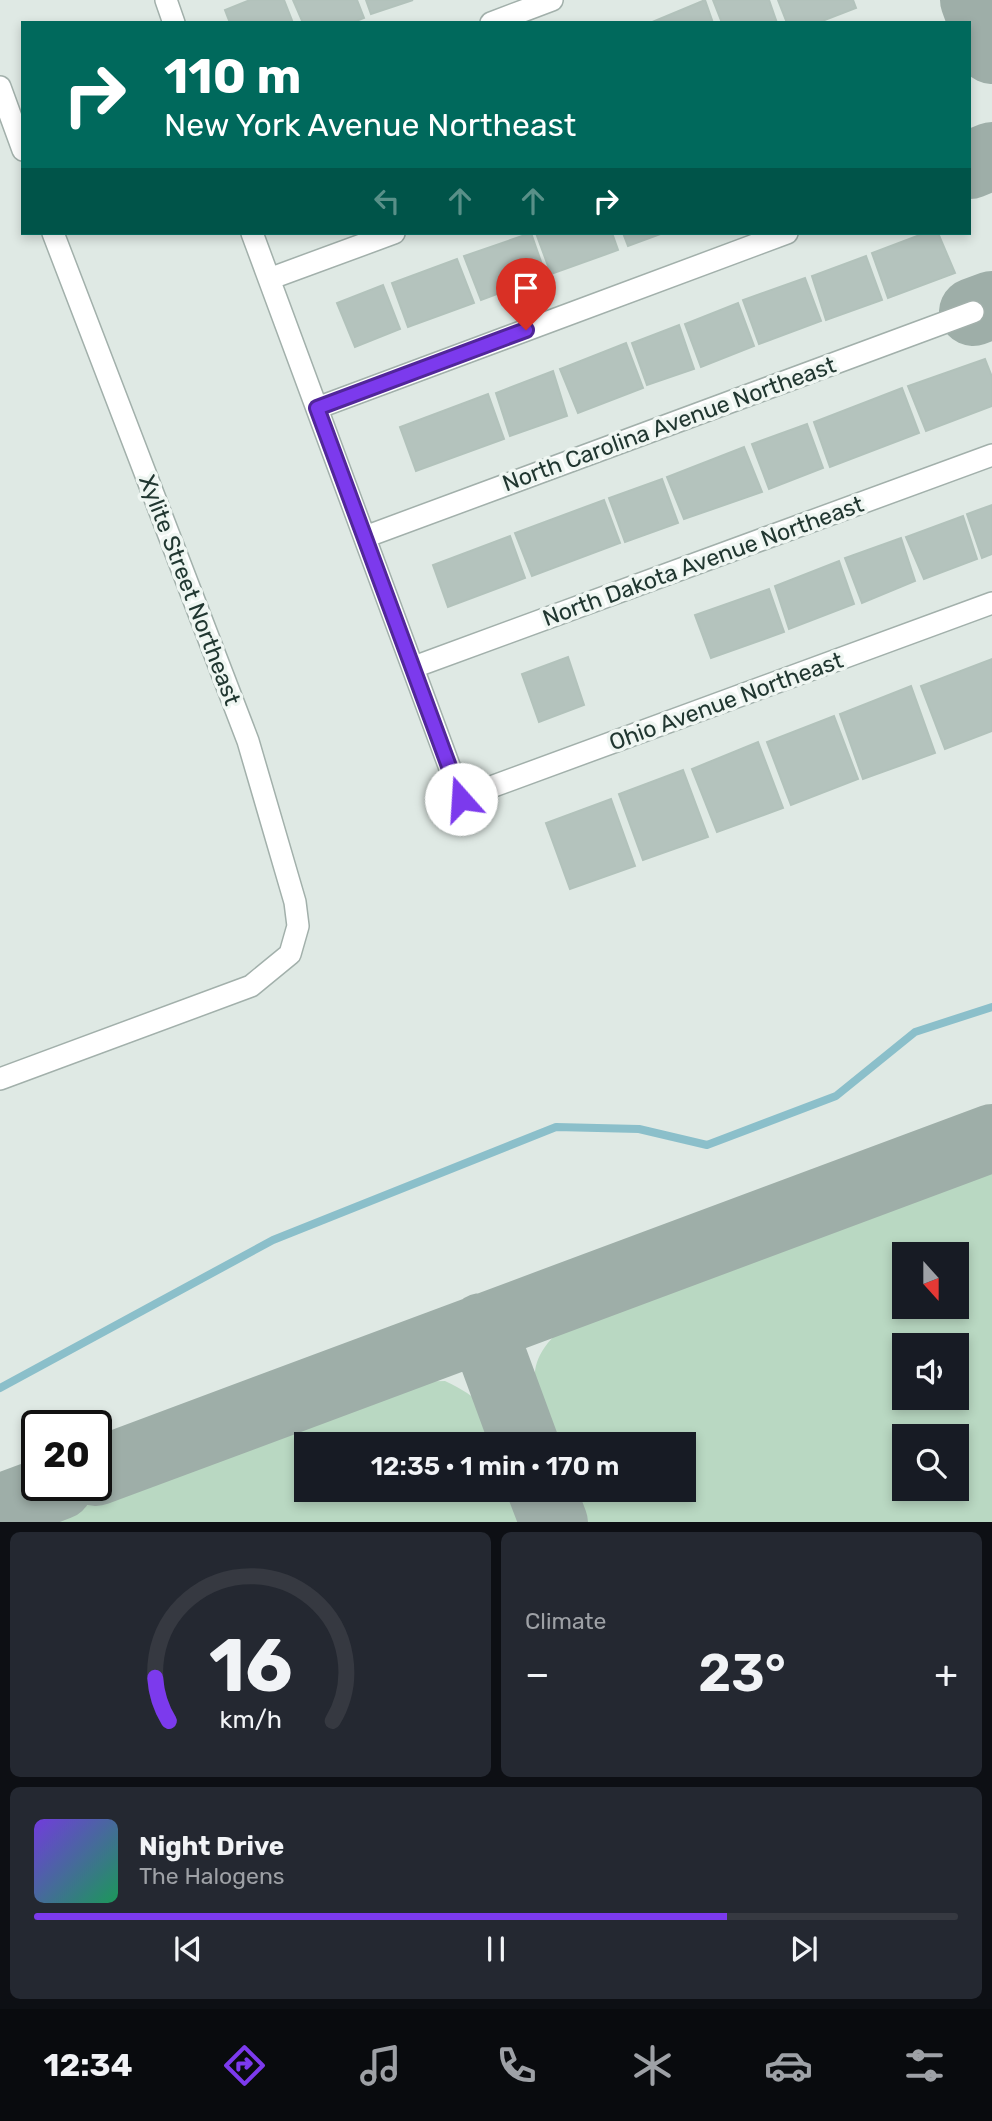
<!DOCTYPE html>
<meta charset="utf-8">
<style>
body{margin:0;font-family:Rubik,sans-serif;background:#242831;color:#f1f3f6;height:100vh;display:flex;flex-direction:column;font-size:26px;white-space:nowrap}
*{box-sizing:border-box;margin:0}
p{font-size:23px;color:#9ea1a6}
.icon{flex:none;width:38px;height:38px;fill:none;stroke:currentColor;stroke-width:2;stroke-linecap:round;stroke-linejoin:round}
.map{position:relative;height:1522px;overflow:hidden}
.drawer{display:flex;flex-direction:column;gap:10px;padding:10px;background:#0d0f14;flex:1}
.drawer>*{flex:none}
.hud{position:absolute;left:21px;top:21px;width:950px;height:214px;border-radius:0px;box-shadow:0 4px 10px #0003;background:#00695c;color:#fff;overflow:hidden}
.needle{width:46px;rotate:159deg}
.fabs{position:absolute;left:892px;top:1242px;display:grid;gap:14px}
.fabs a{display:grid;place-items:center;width:77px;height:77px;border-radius:0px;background:#171b24;box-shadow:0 4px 10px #0003;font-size:35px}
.speed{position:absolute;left:21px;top:1410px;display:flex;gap:14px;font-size:35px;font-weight:700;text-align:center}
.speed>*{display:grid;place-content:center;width:91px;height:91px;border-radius:50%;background:#171b24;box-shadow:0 4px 10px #0003;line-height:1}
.speed .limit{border:4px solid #111;border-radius:10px;background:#fff;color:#111}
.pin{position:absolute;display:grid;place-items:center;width:60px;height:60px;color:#fff;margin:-72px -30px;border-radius:50% 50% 50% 0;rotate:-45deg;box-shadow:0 0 7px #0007}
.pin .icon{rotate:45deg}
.me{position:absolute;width:77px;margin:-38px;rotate:341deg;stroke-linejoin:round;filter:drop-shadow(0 0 5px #0008)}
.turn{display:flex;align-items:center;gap:24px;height:147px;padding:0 28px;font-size:32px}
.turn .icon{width:91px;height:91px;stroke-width:2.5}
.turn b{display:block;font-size:49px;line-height:60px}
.lanes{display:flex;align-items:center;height:66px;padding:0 28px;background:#0003;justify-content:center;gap:35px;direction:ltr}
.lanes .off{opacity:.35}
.big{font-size:52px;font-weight:600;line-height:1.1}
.drawer .widget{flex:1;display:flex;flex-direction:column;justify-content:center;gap:10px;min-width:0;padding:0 24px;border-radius:10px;background:#242831}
.drawer .dial{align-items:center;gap:0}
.dial svg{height:182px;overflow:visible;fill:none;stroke:#363941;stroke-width:7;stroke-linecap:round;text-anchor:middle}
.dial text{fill:#f1f3f6;stroke:none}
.song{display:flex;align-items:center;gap:21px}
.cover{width:84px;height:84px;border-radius:10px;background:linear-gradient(135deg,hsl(260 70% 55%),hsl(150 70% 35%))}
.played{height:7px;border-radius:4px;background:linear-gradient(90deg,#7c3aed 75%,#363941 75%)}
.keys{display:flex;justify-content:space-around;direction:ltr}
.heat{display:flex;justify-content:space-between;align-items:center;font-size:38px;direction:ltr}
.drawer .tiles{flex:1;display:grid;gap:10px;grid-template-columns:1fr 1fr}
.widget:last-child{grid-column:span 2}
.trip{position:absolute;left:294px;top:1432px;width:402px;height:70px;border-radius:0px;background:#171b24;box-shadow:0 4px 10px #0003;font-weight:600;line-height:70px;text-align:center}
.menu{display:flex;height:112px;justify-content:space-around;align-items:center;background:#090b0e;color:#9ea1a6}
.menu .icon{width:49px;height:49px}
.menu .active{color:#7c3aed}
.menu b{font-size:32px;color:#f1f3f6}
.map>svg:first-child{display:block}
.green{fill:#b9d8c2;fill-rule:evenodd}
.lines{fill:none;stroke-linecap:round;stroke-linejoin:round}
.stream{stroke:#8bbfca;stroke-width:8}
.taxiway{stroke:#9eaea8;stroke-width:68}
.building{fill:#b4c3bd;stroke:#b2c2bb;stroke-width:2}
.minor-casing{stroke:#a2b0ab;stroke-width:24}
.minor{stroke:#fff;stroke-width:21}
.route-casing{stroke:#51269a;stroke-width:18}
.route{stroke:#7c3aed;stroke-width:12}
.labels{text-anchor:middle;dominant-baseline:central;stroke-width:7;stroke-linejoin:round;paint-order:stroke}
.street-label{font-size:23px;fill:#213731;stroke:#eff6f2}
</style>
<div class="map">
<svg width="992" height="1523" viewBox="0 0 992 1523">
<rect width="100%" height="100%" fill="#dfe9e4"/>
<path class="green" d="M992 1163V1522H583L570 1489H684V1444H553C530 1381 519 1358 580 1315ZM905 1255H957V1307H905ZM905 1346H957V1398H905ZM905 1437H957V1489H905Z
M445 1381C480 1398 488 1407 501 1444H306V1489H518L530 1522H27L406 1382Z"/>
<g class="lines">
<path class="stream" d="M0 1388 273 1240 556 1127 639 1129 707 1145 836 1096 915 1032 992 1007
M0 1488 12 1523"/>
<path class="taxiway" d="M974 0 992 50
M970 165 992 156
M973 312 992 305
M482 1327 525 1444
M96 1472 992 1138
M541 1489 554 1523
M0 1508 59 1486"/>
</g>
<path class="building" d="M250 0H284L293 23H230L225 10Z
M293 0H357L364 18 351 23H303Z
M366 0H413L371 14Z
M705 0 713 23H650Z
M713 0H769L777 23H722Z
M778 0H853L856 8 817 23H787Z
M531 233 546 276 481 300 464 256Z
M536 233H612L618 250 551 274Z
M623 233H663L628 246Z
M925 233H938L955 273 888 298 872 253Z
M866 256 882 300 826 320 812 276Z
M457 259 474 303 408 327 392 283Z
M805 278 821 321 759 344 743 300Z
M383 285 400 329 355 347 337 303Z
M738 303 754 346 701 367 685 324Z
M679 325 694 369 647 385 632 343Z
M626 343 643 388 578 413 560 369Z
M985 359 992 377V406L926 431 908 386Z
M553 371 567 416 510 436 496 393Z
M902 388 919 433 830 467 814 422Z
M488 394 504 439 416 471 400 427Z
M807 424 823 468 769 489 752 444Z
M744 447 762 492 684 519 667 477Z
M662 479 678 523 625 542 609 498Z
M604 500 620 543 532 576 515 533Z
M992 505V554L982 558 967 514Z
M963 516 977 559 924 579 906 537Z
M510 536 525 578 448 607 433 565Z
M901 538 915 581 862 603 845 558Z
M839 561 854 604 789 629 775 586Z
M769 589 784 632 711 658 695 615Z
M568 657 584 705 539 722 522 674Z
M992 659V731L945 749 921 686Z
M911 686 935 753 863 779 840 714Z
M834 716 858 779 791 805 767 742Z
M758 742 783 808 717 832 692 769Z
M683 770 708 837 643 860 619 794Z
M611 799 635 866 570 889 546 823Z"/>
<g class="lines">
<defs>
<path id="minor" d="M166 0 174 23
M491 23 552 0
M0 87 23 150
M252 233 461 798 992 603
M269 279 394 233
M317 408 787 233
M365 537 973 312
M414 667 992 455
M0 1079 251 986 290 954 298 926 295 902 248 741 53 233"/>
</defs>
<use href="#minor" class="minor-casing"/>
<use href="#minor" class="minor"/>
</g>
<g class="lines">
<defs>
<path id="route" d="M461 799 317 408 526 330"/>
</defs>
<use href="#route" class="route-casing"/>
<use href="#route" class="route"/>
</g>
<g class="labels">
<g class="street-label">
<text transform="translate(669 424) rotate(-20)">North Carolina Avenue Northeast</text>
<text transform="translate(703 561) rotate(-20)">North Dakota Avenue Northeast</text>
<text transform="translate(190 590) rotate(69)">Xylite Street Northeast</text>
<text transform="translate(726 701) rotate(-20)">Ohio Avenue Northeast</text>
</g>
</g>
</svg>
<div class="fabs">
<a><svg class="needle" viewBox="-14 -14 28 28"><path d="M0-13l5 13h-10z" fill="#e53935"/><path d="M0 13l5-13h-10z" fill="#9ea1a6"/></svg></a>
<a><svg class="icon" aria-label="sound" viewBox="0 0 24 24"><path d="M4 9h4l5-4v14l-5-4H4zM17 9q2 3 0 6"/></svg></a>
<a><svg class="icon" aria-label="search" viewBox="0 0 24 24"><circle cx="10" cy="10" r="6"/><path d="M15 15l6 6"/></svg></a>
</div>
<div class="speed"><div class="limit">20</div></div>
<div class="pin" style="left:526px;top:330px;background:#d93025"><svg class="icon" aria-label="arrive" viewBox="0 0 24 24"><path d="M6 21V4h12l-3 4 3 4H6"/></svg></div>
<svg class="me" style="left:461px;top:799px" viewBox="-20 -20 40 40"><circle r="19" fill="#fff"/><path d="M0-13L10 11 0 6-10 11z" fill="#7c3aed"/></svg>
<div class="trip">12:35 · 1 min · 170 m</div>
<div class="hud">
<div class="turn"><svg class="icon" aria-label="right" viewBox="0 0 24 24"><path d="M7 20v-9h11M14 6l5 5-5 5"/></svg><div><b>110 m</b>New York Avenue Northeast</div></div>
<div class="lanes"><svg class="icon off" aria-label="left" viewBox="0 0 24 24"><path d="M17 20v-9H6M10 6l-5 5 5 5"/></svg><svg class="icon off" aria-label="ahead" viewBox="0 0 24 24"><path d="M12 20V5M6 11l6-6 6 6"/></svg><svg class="icon off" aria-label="ahead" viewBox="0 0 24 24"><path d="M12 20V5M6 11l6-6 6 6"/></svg><svg class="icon" aria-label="right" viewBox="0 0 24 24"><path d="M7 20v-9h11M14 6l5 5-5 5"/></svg></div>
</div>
</div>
<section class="drawer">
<div class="tiles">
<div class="widget dial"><svg viewBox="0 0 100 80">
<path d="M14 69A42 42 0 1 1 86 69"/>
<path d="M14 69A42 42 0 0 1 8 50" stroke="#7c3aed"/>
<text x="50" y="56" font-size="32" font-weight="700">16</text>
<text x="50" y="72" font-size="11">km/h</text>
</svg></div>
<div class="widget"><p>Climate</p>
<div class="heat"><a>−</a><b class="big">23°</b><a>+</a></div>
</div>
<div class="widget">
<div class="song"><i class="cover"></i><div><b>Night Drive</b><p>The Halogens</p></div></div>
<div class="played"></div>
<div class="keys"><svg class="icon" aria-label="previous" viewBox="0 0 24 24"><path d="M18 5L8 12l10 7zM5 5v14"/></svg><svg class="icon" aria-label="pause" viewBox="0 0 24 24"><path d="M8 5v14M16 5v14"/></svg><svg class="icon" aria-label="next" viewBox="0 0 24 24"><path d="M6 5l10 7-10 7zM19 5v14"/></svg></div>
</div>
</div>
</section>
<nav class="menu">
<b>12:34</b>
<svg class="icon active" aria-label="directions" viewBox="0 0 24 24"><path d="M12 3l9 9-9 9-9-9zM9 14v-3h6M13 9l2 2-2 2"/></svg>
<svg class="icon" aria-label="music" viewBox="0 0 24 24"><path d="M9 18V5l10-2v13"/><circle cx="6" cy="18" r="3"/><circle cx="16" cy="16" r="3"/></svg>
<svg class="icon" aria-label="phone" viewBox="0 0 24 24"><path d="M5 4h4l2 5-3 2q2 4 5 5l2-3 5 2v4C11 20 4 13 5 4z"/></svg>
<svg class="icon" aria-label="climate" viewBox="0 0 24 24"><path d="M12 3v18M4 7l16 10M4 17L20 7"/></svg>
<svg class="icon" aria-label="car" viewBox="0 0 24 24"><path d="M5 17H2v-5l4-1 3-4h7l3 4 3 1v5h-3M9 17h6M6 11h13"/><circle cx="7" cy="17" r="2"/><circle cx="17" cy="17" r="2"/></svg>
<svg class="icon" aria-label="filters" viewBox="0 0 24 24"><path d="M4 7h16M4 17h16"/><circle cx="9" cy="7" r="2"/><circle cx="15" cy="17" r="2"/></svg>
</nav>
